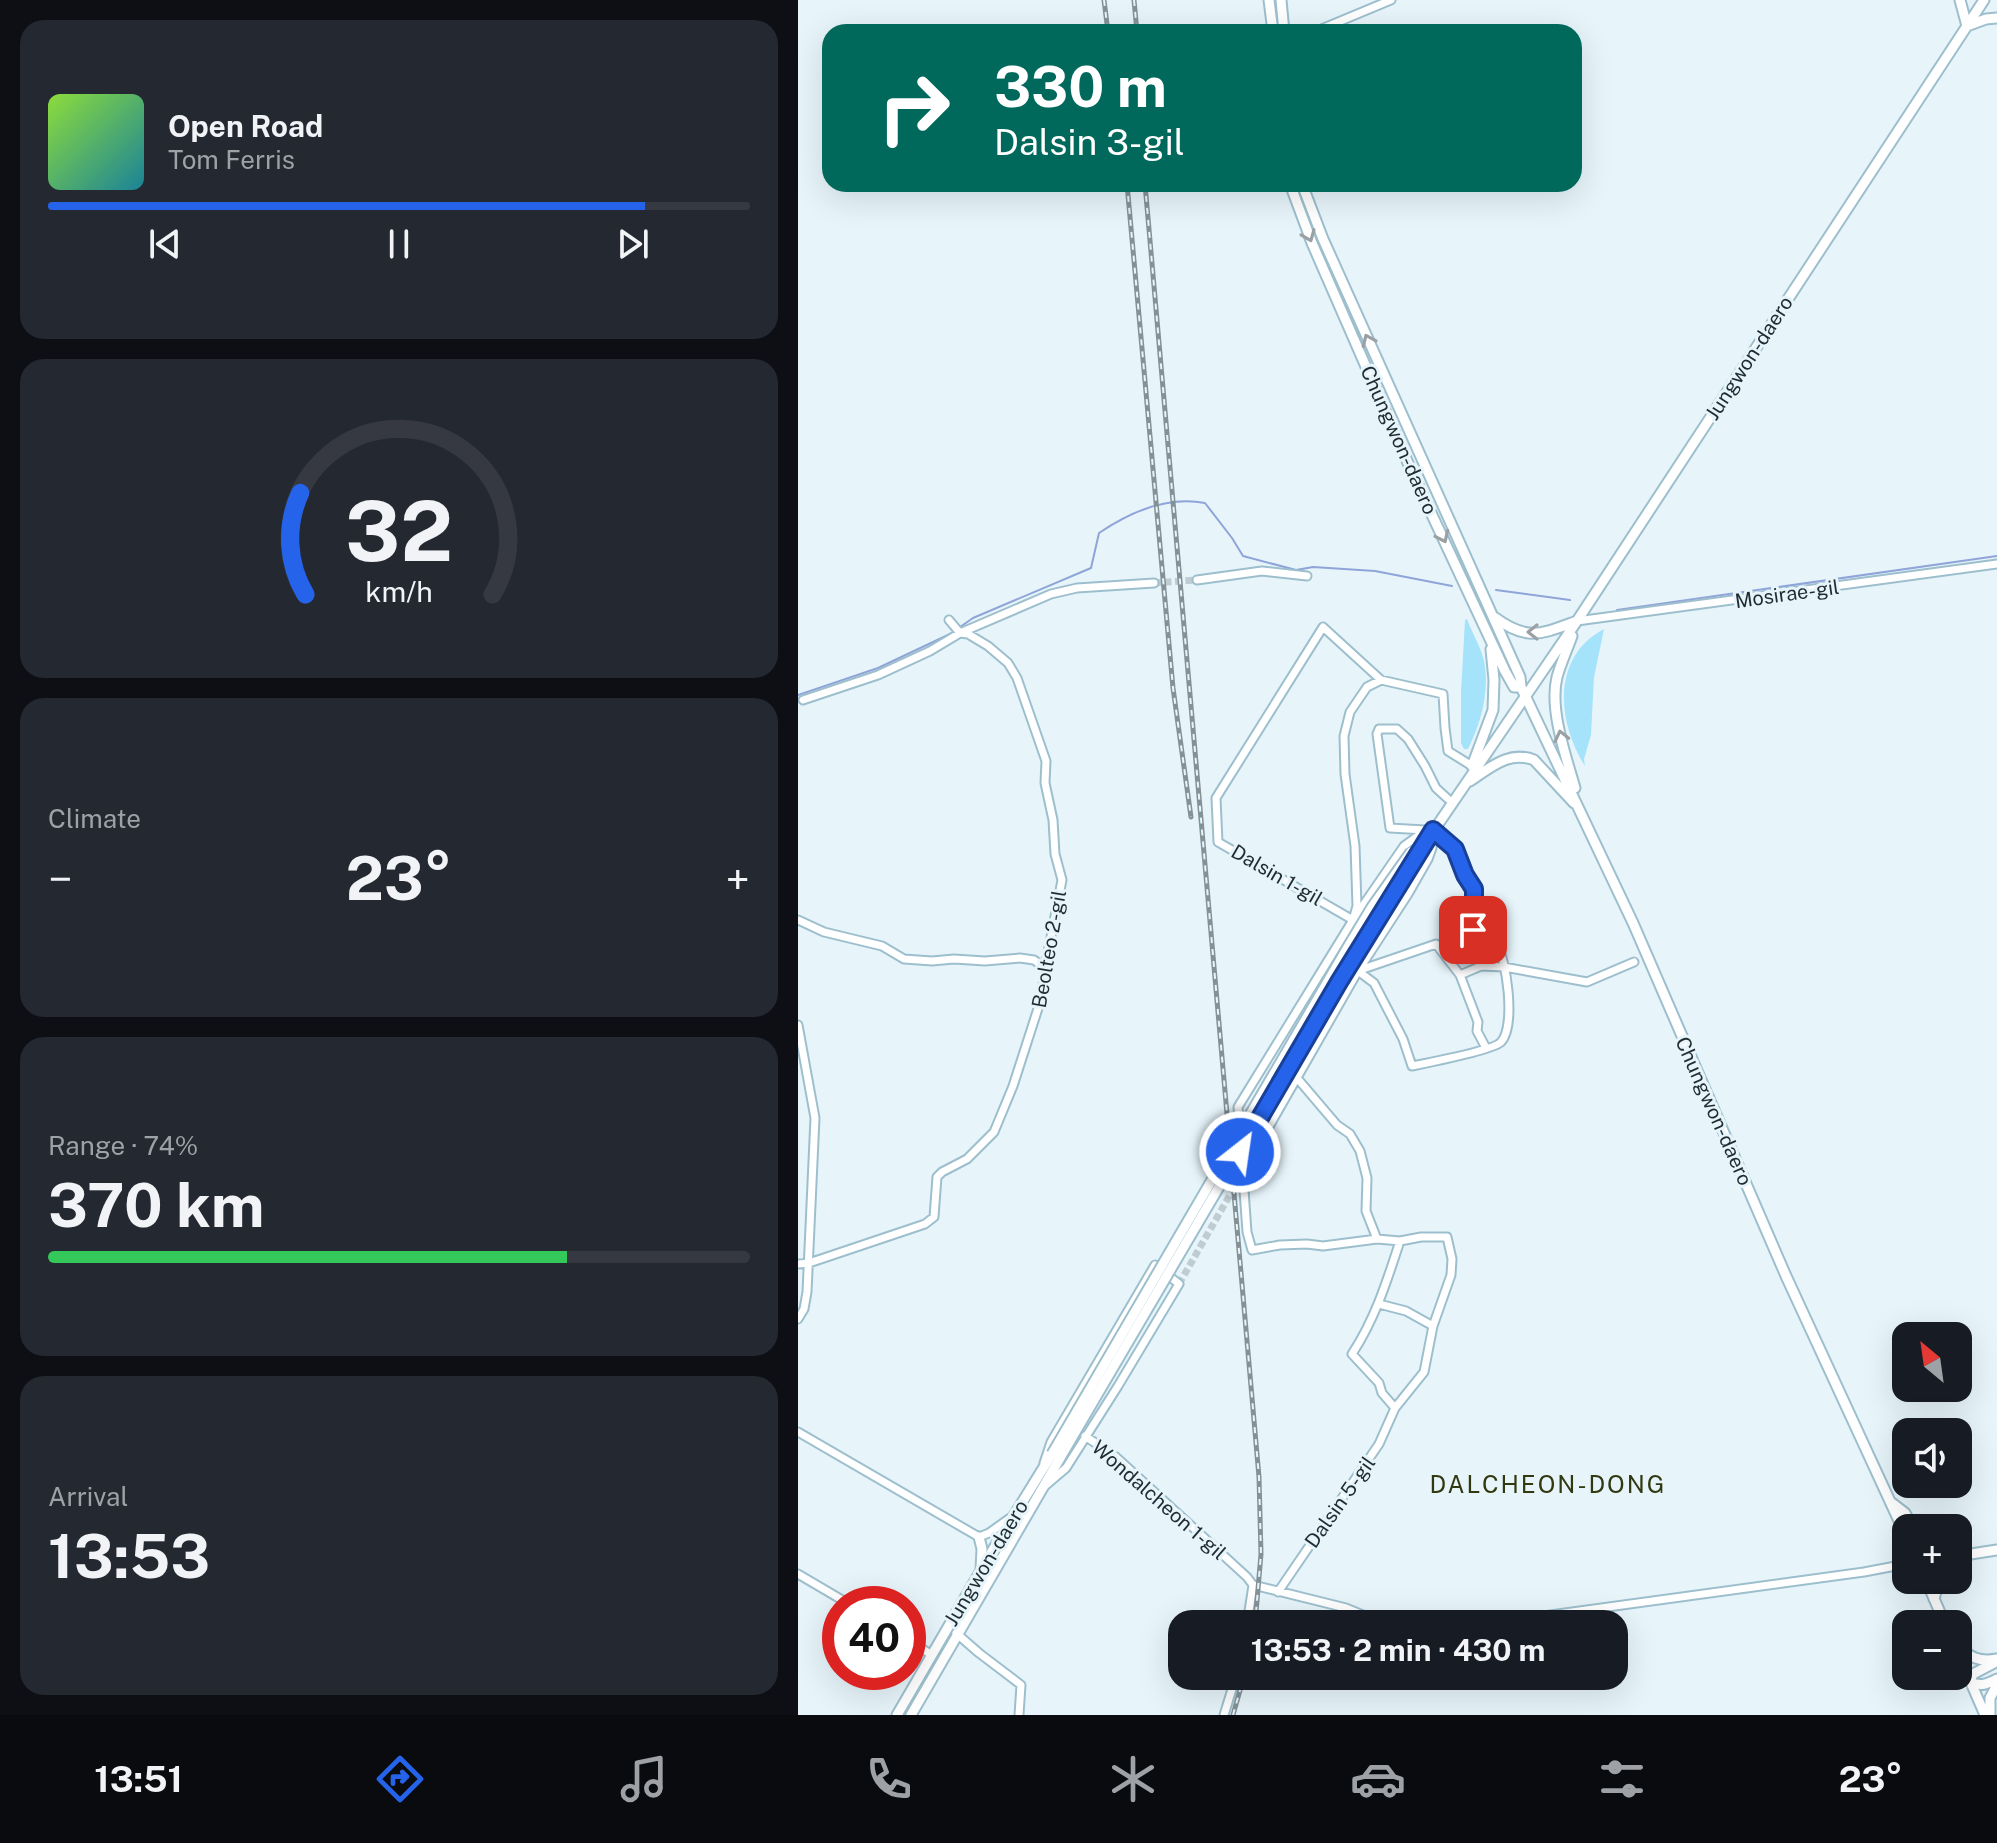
<!DOCTYPE html>
<meta charset="utf-8">
<style>
body{margin:0;font-family:"Public Sans",sans-serif;background:#242831;color:#f1f3f6;height:100vh;display:flex;flex-direction:column;font-size:30px;white-space:nowrap}
*{box-sizing:border-box;margin:0}
p{font-size:26px;color:#9ea1a6}
.icon{flex:none;width:44px;height:44px;fill:none;stroke:currentColor;stroke-width:2;stroke-linecap:round;stroke-linejoin:round}
.map{position:relative;flex:1;overflow:hidden}
.details{display:flex;flex-direction:column;gap:20px;padding:20px;background:#0d0f14;width:798px}
.details>*{flex:none}
.guide{position:absolute;left:24px;top:24px;width:760px;height:168px;border-radius:24px;box-shadow:0 8px 32px #0002;background:#00695c;color:#fff;overflow:hidden}
.needle{width:52px;rotate:331deg}
.buttons{position:absolute;left:1094px;top:1322px;display:grid;gap:16px}
.buttons a{display:grid;place-items:center;width:80px;height:80px;border-radius:16px;background:#171b24;box-shadow:0 8px 32px #0002;font-size:40px}
.speed{position:absolute;left:24px;top:1586px;display:flex;gap:16px;font-size:40px;font-weight:700;text-align:center}
.speed>*{display:grid;place-content:center;width:104px;height:104px;border-radius:50%;background:#171b24;box-shadow:0 8px 32px #0002;line-height:1}
.speed .limit{border:12px solid #d22;background:#fff;color:#111}
.pin{position:absolute;display:grid;place-items:center;width:68px;height:68px;color:#fff;margin:-34px;border-radius:16px;box-shadow:0 4px 12px #0006}
.me{position:absolute;width:88px;margin:-44px;rotate:30deg;stroke-linejoin:round;filter:drop-shadow(0 0 6px #0008)}
.turn{display:flex;align-items:center;gap:28px;height:168px;padding:0 40px;font-size:36px}
.turn .icon{width:104px;height:104px;stroke-width:2.5}
.turn b{display:block;font-size:56px;line-height:68px}
.big{font-size:60px;font-weight:700;line-height:1.1}
.details .tile{flex:1;display:flex;flex-direction:column;justify-content:center;gap:12px;min-width:0;padding:0 28px;border-radius:24px;background:#242831}
.details .dial{align-items:center;gap:0}
.dial svg{height:208px;overflow:visible;fill:none;stroke:#363941;stroke-width:7;stroke-linecap:round;text-anchor:middle}
.dial text{fill:#f1f3f6;stroke:none}
.song{display:flex;align-items:center;gap:24px}
.cover{width:96px;height:96px;border-radius:12px;background:linear-gradient(135deg,hsl(90 70% 55%),hsl(190 70% 35%))}
.played{height:8px;border-radius:4px;background:linear-gradient(90deg,#2563eb 85%,#363941 85%)}
.keys{display:flex;justify-content:space-around;direction:ltr}
.heat{display:flex;justify-content:space-between;align-items:center;font-size:44px;direction:ltr}
.charge{height:12px;border-radius:6px;background:linear-gradient(90deg,#34c759 74%,#363941 0)}
.trip{position:absolute;left:370px;top:1610px;width:460px;height:80px;border-radius:24px;background:#171b24;box-shadow:0 8px 32px #0002;font-weight:700;line-height:80px;text-align:center}
.tab-bar{display:flex;height:128px;justify-content:space-around;align-items:center;background:#090b0e;color:#9ea1a6}
.tab-bar .icon{width:56px;height:56px}
.tab-bar .current{color:#2563eb}
.tab-bar b{font-size:36px;color:#f1f3f6}
main{display:flex;flex:1;min-height:0}
.map>svg:first-child{display:block}
.green{fill:#a5e3fb}
.lines{fill:none;stroke-linecap:round;stroke-linejoin:round}
.stream{stroke:#8fa4d8;stroke-width:2}
.minor-tunnel{stroke:#bfcdd3;stroke-width:7;stroke-dasharray:7 3.5;stroke-linecap:butt}
.minor-casing{stroke:#9dbfcd;stroke-width:11}
.tertiary-casing{stroke:#9dbfcd;stroke-width:13}
.minor{stroke:#fff;stroke-width:7}
.tertiary{stroke:#fff;stroke-width:9}
.rail-casing{stroke:#849298;stroke-width:5}
.rail{stroke:#e7f5fb;stroke-width:2;stroke-dasharray:6;stroke-linecap:butt}
.tertiary-bridge-casing{stroke:#9dbfcd;stroke-width:13;stroke-linecap:butt}
.tertiary-bridge{stroke:#fff;stroke-width:9}
.oneway{stroke:#9aa0a3}
.route-casing{stroke:#184099;stroke-width:20}
.route{stroke:#2563eb;stroke-width:14}
.labels{text-anchor:middle;dominant-baseline:central;stroke-width:6;stroke-linejoin:round;paint-order:stroke}
.street-label{font-size:20px;fill:#1f2d33;stroke:#e7f5fb}
.quarter-label{font-size:24px;letter-spacing:2px;fill:#323911;stroke:#e7f5fb}
</style>
<main>
<section class="details">
<div class="tile">
<div class="song"><i class="cover"></i><div><b>Open Road</b><p>Tom Ferris</p></div></div>
<div class="played"></div>
<div class="keys"><svg class="icon" aria-label="previous" viewBox="0 0 24 24"><path d="M18 5L8 12l10 7zM5 5v14"/></svg><svg class="icon" aria-label="pause" viewBox="0 0 24 24"><path d="M8 5v14M16 5v14"/></svg><svg class="icon" aria-label="next" viewBox="0 0 24 24"><path d="M6 5l10 7-10 7zM19 5v14"/></svg></div>
</div>
<div class="tile dial"><svg viewBox="0 0 100 80">
<path d="M14 69A42 42 0 1 1 86 69"/>
<path d="M14 69A42 42 0 0 1 12 30" stroke="#2563eb"/>
<text x="50" y="56" font-size="32" font-weight="700">32</text>
<text x="50" y="72" font-size="11">km/h</text>
</svg></div>
<div class="tile"><p>Climate</p>
<div class="heat"><a>−</a><b class="big">23°</b><a>+</a></div>
</div>
<div class="tile"><p>Range · 74%</p><b class="big">370 km</b><div class="charge"></div></div>
<div class="tile"><p>Arrival</p><b class="big">13:53</b></div>
</section>
<div class="map">
<svg width="1199" height="1715" viewBox="0 0 1199 1715">
<rect width="100%" height="100%" fill="#e7f5fb"/>
<path class="green" d="M669 619C674 633 683 647 686 661 692 691 683 723 670 749H666L663 743V692L667 620Z
M806 629 796 677 793 735 786 759 787 766C759 722 753 657 806 629Z"/>
<g class="lines">
<path class="stream" d="M698 590 772 600
M819 610 1199 556
M0 695 80 668 152 634 175 618 293 568 301 533C332 512 370 496 407 503L434 538 445 556 498 570 515 567 577 571 654 586"/>
<path class="minor-tunnel" d="M356 583 399 580
M381 1284 445 1172"/>
<defs>
<path id="minor" d="M516 32 593 0
M399 580 464 571 509 576
M779 621 1199 564
M583 680 525 627 418 798 420 842 555 920 559 906 557 846 547 774 546 736 552 712 569 687 583 680 645 694 647 728 650 751 674 766
M5 700 80 675 132 651 162 633 253 594 279 588 356 583
M627 830 592 828 579 734 581 729H599L610 739 627 766 638 788 650 799
M0 920 26 932 84 946 106 959 134 961 156 959 187 961 222 958 236 960 247 968
M562 970 638 944 662 975 680 1022 679 1031 688 1048
M560 971 576 983 605 1039 614 1066C629 1063 696 1050 703 1042 718 1026 709 958 697 941 692 934 683 934 675 930L676 889 667 875 657 849 635 830
M662 975 683 966 706 967 789 982 836 962
M0 1025 17 1118 9 1292 6 1309 0 1319
M442 1132 440 1107 555 920 606 846 628 830
M443 1148 449 1232 454 1250 482 1245 509 1244 525 1246 579 1239
M445 1172 560 971 610 894 630 859 634 848 635 832
M0 1264 11 1263 127 1224 136 1217 139 1177 144 1172 169 1159 196 1132 215 1086 244 996 247 968 264 880 257 854 255 820 247 783 248 761 219 678 210 663 190 646 170 634 162 633 151 620
M581 1304 608 1311 635 1326
M597 1408 626 1372 635 1326 653 1275 654 1259 649 1237H623L602 1241
M0 1432 181 1537 191 1533 212 1518
M287 1436 318 1457 449 1577 455 1585 449 1624
M246 1463 253 1442 357 1265 381 1284 320 1386 268 1468 248 1485
M0 1574 51 1604
M455 1585 548 1608 587 1624
M480 1592 581 1444 597 1408 584 1393 581 1383 554 1354C577 1319 589 1281 602 1241L579 1239 568 1211 569 1178 562 1151 552 1134 539 1125 499 1078
M686 1624 1066 1572 1108 1564
M158 1633 181 1653 223 1685 221 1715
M110 1640 134 1655
M426 1715 438 1676"/>
<path id="tertiary" d="M471 0 475 32
M483 0 486 32
M1162 0 1169 26 1188 19 1199 18
M492 184 514 243 613 470 707 671 716 687H723
M504 184 525 239 722 677 723 687 835 923 988 1276 1108 1536
M696 617C730 642 743 634 779 621
M774 636C769 650 763 663 759 677 751 710 768 756 777 788
M674 766 695 710 696 680 693 649
M672 781C692 768 711 750 736 760L776 803
M619 855 779 621 1186 0
M1094 1503 1107 1513 1115 1528
M181 1537 184 1549 183 1569
M1160 1556 1199 1550
M1128 1580 1147 1624
M1136 1599 1141 1580
M1160 1645C1172 1658 1181 1662 1199 1659
M1160 1653 1187 1715
M1172 1682 1175 1674 1196 1663
M1172 1682C1183 1687 1189 1684 1199 1679
M99 1715 196 1548 254 1454
M113 1715 262 1458
M1192 1715V1698L1199 1685"/>
</defs>
<use href="#minor" class="minor-casing"/>
<use href="#tertiary" class="tertiary-casing"/>
<use href="#minor" class="minor"/>
<use href="#tertiary" class="tertiary"/>
<defs>
<path id="rail" d="M306 0 310 32
M336 0 339 32
M329 184 375 688 393 817
M347 184 461 1477 463 1554 457 1624
M435 1715 446 1676"/>
</defs>
<use href="#rail" class="rail-casing"/>
<use href="#rail" class="rail"/>
<defs>
<path id="tertiary-bridge" d="M254 1454 550 947 574 907 613 852
M262 1458 541 982 619 855"/>
</defs>
<use href="#tertiary-bridge" class="tertiary-bridge-casing"/>
<use href="#tertiary-bridge" class="tertiary-bridge"/>
</g>
<defs><path id="oneway-chevron" d="M-2-3.5L2.5 0L-2 3.5" fill="none" stroke-width="1.6" stroke-linecap="round" stroke-linejoin="round" transform="scale(2)"/></defs>
<g class="oneway">
<use href="#oneway-chevron" transform="translate(511 236) rotate(68)"/>
<use href="#oneway-chevron" transform="translate(570 340) rotate(-114)"/>
<use href="#oneway-chevron" transform="translate(645 537) rotate(65)"/>
<use href="#oneway-chevron" transform="translate(735 632) rotate(180)"/>
<use href="#oneway-chevron" transform="translate(763 736) rotate(-103)"/>
</g>
<g class="lines">
<defs>
<path id="route" d="M442 1152 541 982 635 830 657 849 667 875 676 889V904L674 922 675 930"/>
</defs>
<use href="#route" class="route-casing"/>
<use href="#route" class="route"/>
</g>
<g class="labels">
<g class="street-label">
<text transform="translate(951 358) rotate(-57)">Jungwon-daero</text>
<text transform="translate(601 440) rotate(66)">Chungwon-daero</text>
<text transform="translate(989 594) rotate(-8)">Mosirae-gil</text>
<text transform="translate(479 875) rotate(30)">Dalsin 1-gil</text>
<text transform="translate(251 949) rotate(-80)">Beolteo 2-gil</text>
<text transform="translate(916 1111) rotate(66)">Chungwon-daero</text>
<text transform="translate(361 1500) rotate(41)">Wondalcheon 1-gil</text>
<text transform="translate(542 1502) rotate(-55)">Dalsin 5-gil</text>
<text transform="translate(188 1563) rotate(-59)">Jungwon-daero</text>
</g>
<g class="quarter-label">
<text x="750" y="1484">DALCHEON-DONG</text>
</g>
</g>
</svg>
<div class="buttons">
<a><svg class="needle" viewBox="-14 -14 28 28"><path d="M0-13l5 13h-10z" fill="#e53935"/><path d="M0 13l5-13h-10z" fill="#9ea1a6"/></svg></a>
<a><svg class="icon" aria-label="sound" viewBox="0 0 24 24"><path d="M4 9h4l5-4v14l-5-4H4zM17 9q2 3 0 6"/></svg></a>
<a>+</a>
<a>−</a>
</div>
<div class="speed"><div class="limit">40</div></div>
<div class="pin" style="left:675px;top:930px;background:#d93025"><svg class="icon" aria-label="arrive" viewBox="0 0 24 24"><path d="M6 21V4h12l-3 4 3 4H6"/></svg></div>
<svg class="me" style="left:442px;top:1152px" viewBox="-20 -20 40 40"><circle r="17" fill="#2563eb" stroke="#fff" stroke-width="3"/><path d="M0-11L8 9 0 5-8 9z" fill="#fff"/></svg>
<div class="trip">13:53 · 2 min · 430 m</div>
<div class="guide">
<div class="turn"><svg class="icon" aria-label="right" viewBox="0 0 24 24"><path d="M7 20v-9h11M14 6l5 5-5 5"/></svg><div><b>330 m</b>Dalsin 3-gil</div></div>
</div>
</div>
</main>
<nav class="tab-bar">
<b>13:51</b>
<svg class="icon current" aria-label="directions" viewBox="0 0 24 24"><path d="M12 3l9 9-9 9-9-9zM9 14v-3h6M13 9l2 2-2 2"/></svg>
<svg class="icon" aria-label="music" viewBox="0 0 24 24"><path d="M9 18V5l10-2v13"/><circle cx="6" cy="18" r="3"/><circle cx="16" cy="16" r="3"/></svg>
<svg class="icon" aria-label="phone" viewBox="0 0 24 24"><path d="M5 4h4l2 5-3 2q2 4 5 5l2-3 5 2v4C11 20 4 13 5 4z"/></svg>
<svg class="icon" aria-label="climate" viewBox="0 0 24 24"><path d="M12 3v18M4 7l16 10M4 17L20 7"/></svg>
<svg class="icon" aria-label="car" viewBox="0 0 24 24"><path d="M5 17H2v-5l4-1 3-4h7l3 4 3 1v5h-3M9 17h6M6 11h13"/><circle cx="7" cy="17" r="2"/><circle cx="17" cy="17" r="2"/></svg>
<svg class="icon" aria-label="filters" viewBox="0 0 24 24"><path d="M4 7h16M4 17h16"/><circle cx="9" cy="7" r="2"/><circle cx="15" cy="17" r="2"/></svg>
<b>23°</b>
</nav>
